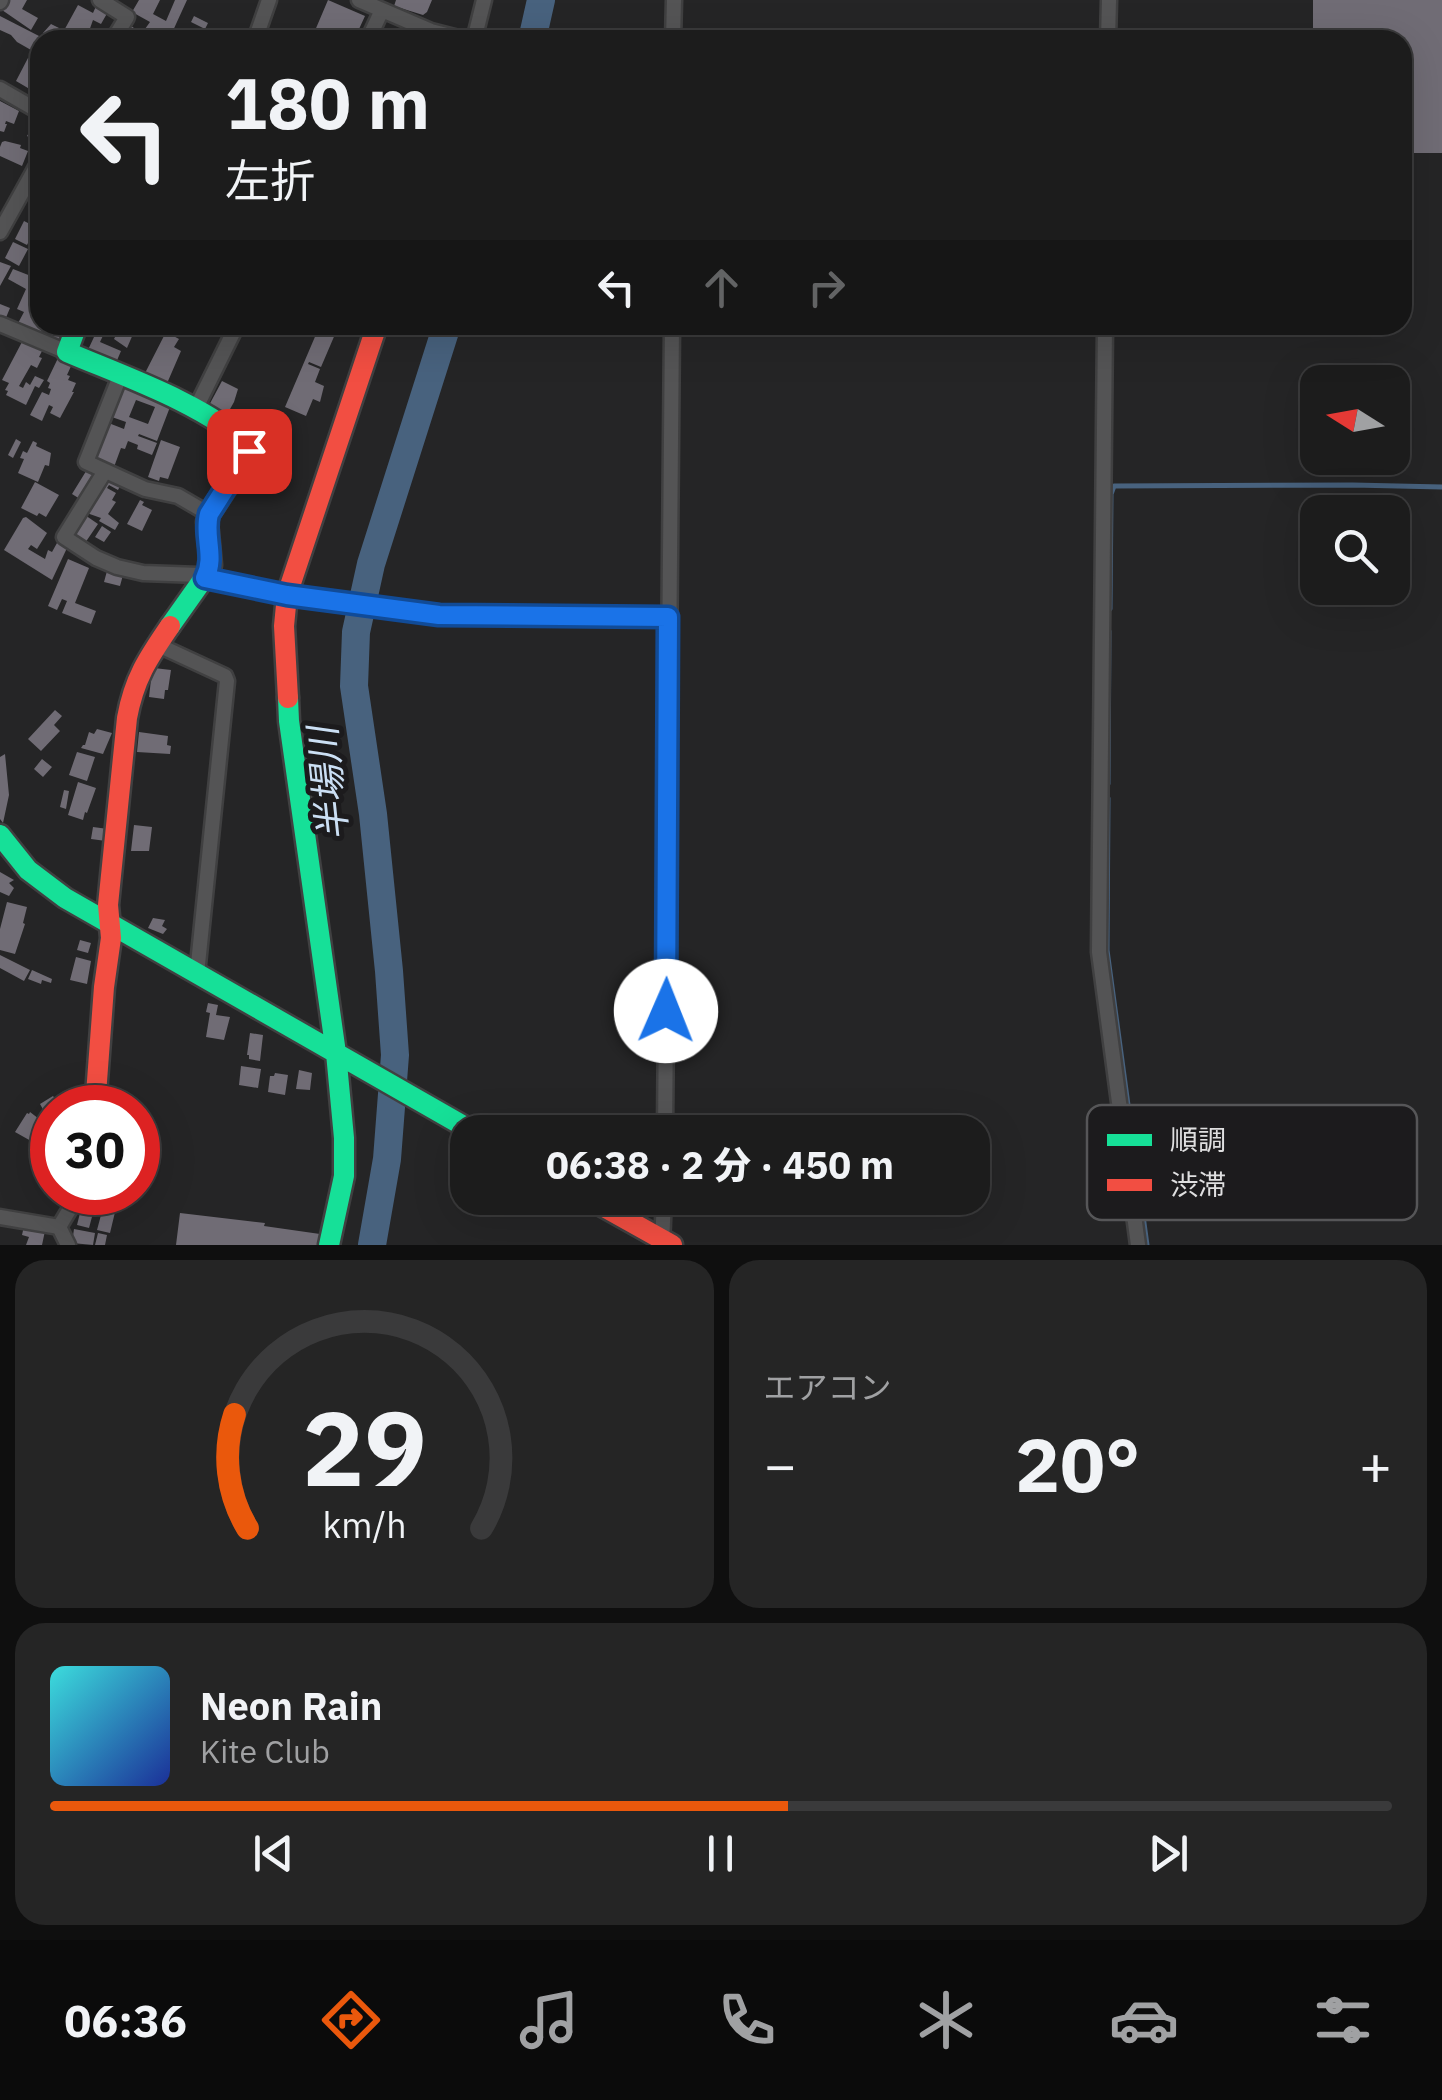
<!DOCTYPE html>
<html lang="ja">
<meta charset="utf-8">
<style>
body{margin:0;font-family:"IBM Plex Sans","Noto Sans JP",sans-serif;background:#252525;color:#f1f3f6;height:100vh;display:flex;flex-direction:column;font-size:38px;white-space:nowrap}
*{box-sizing:border-box;margin:0}
p{font-size:32px;color:#a0a1a3}
.icon{flex:none;width:55px;height:55px;fill:none;stroke:currentColor;stroke-width:2;stroke-linecap:round;stroke-linejoin:round}
.map{position:relative;height:1245px;overflow:hidden}
.side{display:flex;flex-direction:column;gap:15px;padding:15px;background:#0f0f0f;flex:1}
.side>*{flex:none}
.guide{position:absolute;left:30px;top:30px;width:1382px;height:305px;border-radius:30px;box-shadow:0 10px 40px #0002,0 0 0 2px #3a3a3b;background:#1c1c1c;color:#f1f3f6;overflow:hidden}
.needle{width:65px;rotate:281deg}
.fabs{position:absolute;left:1300px;top:365px;display:grid;gap:20px}
.fabs a{display:grid;place-items:center;width:110px;height:110px;border-radius:20px;background:#1c1c1c;box-shadow:0 10px 40px #0002,0 0 0 2px #3a3a3b;font-size:50px}
.speed{position:absolute;left:30px;top:1085px;display:flex;gap:20px;font-size:50px;font-weight:700;text-align:center}
.speed>*{display:grid;place-content:center;width:130px;height:130px;border-radius:50%;background:#1c1c1c;box-shadow:0 10px 40px #0002,0 0 0 2px #3a3a3b;line-height:1}
.speed .limit{border:15px solid #d22;background:#fff;color:#111}
.pin{position:absolute;display:grid;place-items:center;width:85px;height:85px;color:#fff;margin:-42px;border-radius:20px;box-shadow:0 5px 15px #0006}
.me{position:absolute;width:110px;margin:-55px;rotate:1deg;stroke-linejoin:round;filter:drop-shadow(0 0 8px #0008)}
.turn{display:flex;align-items:center;gap:35px;height:210px;padding:0 30px;font-size:45px}
.turn .icon{width:130px;height:130px;stroke-width:2.5}
.turn b{display:block;font-size:70px;line-height:85px}
.lanes{display:flex;align-items:center;height:95px;padding:0 30px;background:#0003;justify-content:center;gap:50px;direction:ltr}
.lanes .off{opacity:.35}
.big{font-size:75px;font-weight:800;line-height:1.1}
.side .tile{flex:1;display:flex;flex-direction:column;justify-content:center;gap:15px;min-width:0;padding:0 35px;border-radius:30px;background:#252525}
.side .dial{align-items:center;gap:0}
.dial svg{height:260px;overflow:visible;fill:none;stroke:#3a3a3b;stroke-width:7;stroke-linecap:round;text-anchor:middle}
.dial text{fill:#f1f3f6;stroke:none}
.song{display:flex;align-items:center;gap:30px}
.cover{width:120px;height:120px;border-radius:15px;background:linear-gradient(135deg,hsl(180 70% 55%),hsl(230 70% 35%))}
.played{height:10px;border-radius:5px;background:linear-gradient(90deg,#ea580c 55%,#3a3a3b 55%)}
.keys{display:flex;justify-content:space-around;direction:ltr}
.heat{display:flex;justify-content:space-between;align-items:center;font-size:55px;direction:ltr}
.side .tiles{flex:1;display:grid;gap:15px;grid-template-columns:1fr 1fr}
.tile:last-child{grid-column:span 2}
.trip{position:absolute;left:450px;top:1115px;width:540px;height:100px;border-radius:30px;background:#1c1c1c;box-shadow:0 10px 40px #0002,0 0 0 2px #3a3a3b;font-weight:800;line-height:100px;text-align:center}
.dock{display:flex;height:160px;justify-content:space-around;align-items:center;background:#0b0b0b;color:#a0a1a3}
.dock .icon{width:70px;height:70px}
.dock .selected{color:#ea580c}
.dock b{font-size:45px;color:#f1f3f6}
.map>svg:first-child{display:block}
.lines{fill:none;stroke-linecap:round;stroke-linejoin:round}
.stream{stroke:#48627e;stroke-width:5}
.river{stroke:#48627e;stroke-width:28}
.building{fill:#706c75;fill-rule:evenodd}
.street-casing{stroke:#404041;stroke-width:19}
.fast-casing{stroke:#404041;stroke-width:25}
.jam-casing{stroke:#404041;stroke-width:25}
.street{stroke:#545455;stroke-width:14}
.fast{stroke:#16e098;stroke-width:20}
.jam{stroke:#f24e42;stroke-width:20}
.route-casing{stroke:#114b97;stroke-width:25}
.route{stroke:#1a73e8;stroke-width:18}
.labels{text-anchor:middle;dominant-baseline:central;stroke-width:10;stroke-linejoin:round;paint-order:stroke}
.water-label{font-size:38px;font-style:italic;fill:#cbdff4;stroke:#1c1b1d}
.key{fill:#1c1b1d;stroke:#565658;stroke-width:2.5}
.key-label{font-size:28px;fill:#dfdfe0}
</style>
<div class="map">
<svg width="1442" height="1245" viewBox="0 0 1442 1245">
<rect width="100%" height="100%" fill="#252526"/>
<g class="lines">
<path class="stream" d="M1110 609 1111 494 1114 486 1353 485 1442 487
M1108 784 1109 631
M1108 798 1107 950 1147 1245"/>
<path class="river" d="M532 40 541 0
M372 1245 387 1159 395 1055 389 971 373 814 354 686 356 632 371 564 447 325"/>
</g>
<path class="building" d="M8 0H27L22 9 38 18 31 30 2 10Z
M139 0H160L153 14 166 21 175 0H187L171 35 157 28 155 33 145 29 150 22 132 12Z
M328 0 365 16 354 40H311Z
M396 0H432L427 12 423 15 394 6Z
M1313 0H1442V153H1402V40H1313Z
M97 4 109 10 101 24 93 20 88 34 86 32 82 40H67L61 36 78 5 93 13Z
M0 16 39 36 31 50 17 42 11 35 0 30Z
M194 16 208 23 205 29 191 22Z
M126 23 142 33 139 40 133 36 131 40H124L118 36Z
M51 24 61 29 56 40 45 37 46 35 43 33Z
M28 58 40 64V80L33 91 16 81Z
M0 101 19 111 14 124 6 121 5 124H7L4 132 0 131Z
M36 121 40 123 38 142 27 136Z
M5 141 21 145 20 148 28 151 22 166 0 156V147L2 142Z
M24 221 36 227 27 245 15 239Z
M13 242 28 249 19 266 5 258Z
M0 262 11 266 0 286Z
M13 269 36 278 30 292 32 293 40 275V325H69L60 347 16 327 24 312 17 309 26 289 8 279Z
M0 304 10 308 5 320 0 318Z
M88 325H108L100 342 121 351 115 365 87 352 94 337 84 333Z
M121 325H137L127 348 114 339Z
M320 325H339L321 367 309 362 308 364 320 369 315 382 324 386 320 402 313 399 306 416 285 407Z
M166 332 179 339 174 347 181 351 165 388 143 377Z
M23 340 43 349 39 357 42 358 37 368 31 365 19 386 23 388 26 382 30 385 35 376 44 380 39 388 35 386 26 405 6 395 8 391 5 390 9 383 2 380Z
M59 356 72 364 67 375 70 376 68 380 76 383 72 392H74L60 418 50 413 53 407 49 405 42 421 30 415 42 392 49 395 51 389 48 388 50 383 47 381Z
M222 381 238 389 234 402 225 418 207 409Z
M122 384 162 400 161 404 170 407 157 441 139 434 138 436 157 443 152 455 137 449 138 445 128 441 125 449 121 448 114 467 92 458 106 422 124 429 126 422 109 416ZM136 400 155 407 148 424 129 417Z
M269 417 279 422 272 434 262 428Z
M16 439 21 442 13 458 8 455Z
M161 440 180 447 168 479 160 477 159 481 148 477Z
M33 441 37 443 36 446 51 453 49 466 45 465 38 482 18 473 24 459 20 458 23 451 27 453Z
M88 468 98 474 80 499 72 494Z
M107 478 121 484 118 490 109 485 107 488 116 493 112 500 116 502 108 514 119 523 115 530 99 521 101 518 84 512Z
M35 482 59 495 46 517 39 513 37 516 21 508Z
M140 500 144 502 142 505 152 510 142 531 127 524Z
M82 513 98 524 85 543 69 532Z
M26 517 47 533 37 549 31 545 28 549 45 559 48 550 52 552 57 543 67 548 52 580 4 550 23 518Z
M102 526 111 532 104 542 95 537Z
M68 559 89 568 75 603 96 611 91 624 62 613 67 601 62 599 57 610 48 606Z
M107 571 123 575 120 586 104 582Z
M154 668 171 670 168 690H165L164 699 149 697 152 671 154 672Z
M55 710 62 716 54 725 60 731 41 751 28 739Z
M97 729 112 733 103 754 81 748 83 745H85L89 732 94 734Z
M139 732 168 736 167 745 171 746 170 754 137 752Z
M77 752 95 757 87 781 69 775Z
M5 754 9 795 3 823 0 819V757Z
M42 759 52 767 43 777 34 769Z
M78 782 96 788 87 813 85 812 83 820 68 815Z
M64 790 69 791 66 809 60 807Z
M134 825 152 827 149 851H131Z
M93 827 108 829 106 841 91 839Z
M0 872 14 880 9 883 14 888 9 896 0 892Z
M7 902 27 907 23 923 25 924 15 954 0 950V929Z
M153 918 165 920 162 926 167 929 163 934 148 928Z
M80 940 91 943 88 953 77 950Z
M0 955 30 970 24 981 0 968Z
M76 957 91 961 87 984 70 980Z
M32 970 52 979 51 983 42 980 41 984 28 979Z
M208 1003 218 1005 216 1015 230 1017 224 1040 206 1037 210 1013 206 1012Z
M250 1033 263 1035 260 1061 249 1059V1055H247Z
M241 1066 261 1069 258 1088 239 1085Z
M299 1070 312 1073 310 1090 296 1089Z
M275 1073 288 1075 285 1095 268 1092 270 1076H274Z
M53 1096 59 1104 45 1113 40 1104Z
M30 1112 43 1122 31 1141 15 1132 27 1113 29 1114Z
M50 1117H52V1155L45 1154Z
M83 1201 116 1208 110 1233 97 1230 101 1215 93 1213 89 1228 77 1225Z
M180 1213 265 1223 264 1226 320 1234 317 1245H176Z
M24 1226 45 1231 42 1245H26L29 1237 22 1235Z
M74 1229 95 1233 93 1245 72 1243Z
M98 1233 107 1235 105 1245H95Z"/>
<g class="lines">
<defs>
<path id="street" d="M100 0 127 17 113 40
M359 0 431 31 466 40
M0 2 1 0
M255 40 269 0
M368 40 382 10
M474 40 484 0
M673 40 674 0
M1108 40 1109 0
M0 89 40 112
M0 232 40 160
M0 324 67 352
M1105 325 1099 952 1138 1245
M120 376 86 462 145 489 178 496 209 514
M195 410 237 325
M105 471 64 537 96 558 117 567 143 573 199 575 287 595 400 611 439 615 668 617
M158 645 225 676 227 681 197 974
M665 1132 672 325
M0 1217 59 1227
M59 1227 80 1192
M59 1227 68 1245
M662 1245 664 1198"/>
<path id="fast" d="M77 325 67 352C123 376 205 404 249 446L247 456 209 514 207 522 211 565 209 571 170 626
M288 698 289 721 336 1053 344 1138V1176L329 1245
M0 835 28 870 65 898 474 1132"/>
<path id="jam" d="M288 698 284 626 287 595 377 325
M95 1108 104 987 111 938 108 905 127 718C134 679 148 658 170 626
M588 1198 672 1245"/>
</defs>
<use href="#street" class="street-casing"/>
<use href="#fast" class="fast-casing"/>
<use href="#jam" class="jam-casing"/>
<use href="#street" class="street"/>
<use href="#fast" class="fast"/>
<use href="#jam" class="jam"/>
</g>
<g class="lines">
<defs>
<path id="route" d="M249 451 209 514C203 536 216 557 205 578L287 595 439 615 668 617 666 1011"/>
</defs>
<use href="#route" class="route-casing"/>
<use href="#route" class="route"/>
</g>
<g class="labels">
<g class="water-label">
<text transform="translate(327 784) rotate(-96)">半場川</text>
</g>
</g>
<rect x="1087" y="1105" width="330" height="115" rx="15" class="key"/>
<rect x="1107" y="1134" width="45" height="12" fill="#16e098"/>
<rect x="1107" y="1179" width="45" height="12" fill="#f24e42"/>
<g class="key-label">
<text x="1170" y="1150">順調</text>
<text x="1170" y="1195">渋滞</text>
</g>
</svg>
<div class="fabs">
<a><svg class="needle" viewBox="-14 -14 28 28"><path d="M0-13l5 13h-10z" fill="#e53935"/><path d="M0 13l5-13h-10z" fill="#a0a1a3"/></svg></a>
<a><svg class="icon" aria-label="search" viewBox="0 0 24 24"><circle cx="10" cy="10" r="6"/><path d="M15 15l6 6"/></svg></a>
</div>
<div class="speed"><div class="limit">30</div></div>
<div class="pin" style="left:249px;top:451px;background:#d93025"><svg class="icon" aria-label="arrive" viewBox="0 0 24 24"><path d="M6 21V4h12l-3 4 3 4H6"/></svg></div>
<svg class="me" style="left:666px;top:1011px" viewBox="-20 -20 40 40"><circle r="19" fill="#fff"/><path d="M0-13L10 11 0 6-10 11z" fill="#1a73e8"/></svg>
<div class="trip">06:38 · 2 分 · 450 m</div>
<div class="guide">
<div class="turn"><svg class="icon" aria-label="left" viewBox="0 0 24 24"><path d="M17 20v-9H6M10 6l-5 5 5 5"/></svg><div><b>180 m</b>左折</div></div>
<div class="lanes"><svg class="icon" aria-label="left" viewBox="0 0 24 24"><path d="M17 20v-9H6M10 6l-5 5 5 5"/></svg><svg class="icon off" aria-label="ahead" viewBox="0 0 24 24"><path d="M12 20V5M6 11l6-6 6 6"/></svg><svg class="icon off" aria-label="right" viewBox="0 0 24 24"><path d="M7 20v-9h11M14 6l5 5-5 5"/></svg></div>
</div>
</div>
<section class="side">
<div class="tiles">
<div class="tile dial"><svg viewBox="0 0 100 80">
<path d="M14 69A42 42 0 1 1 86 69"/>
<path d="M14 69A42 42 0 0 1 10 34" stroke="#ea580c"/>
<text x="50" y="56" font-size="32" font-weight="700">29</text>
<text x="50" y="72" font-size="11">km/h</text>
</svg></div>
<div class="tile"><p>エアコン</p>
<div class="heat"><a>−</a><b class="big">20°</b><a>+</a></div>
</div>
<div class="tile">
<div class="song"><i class="cover"></i><div><b>Neon Rain</b><p>Kite Club</p></div></div>
<div class="played"></div>
<div class="keys"><svg class="icon" aria-label="previous" viewBox="0 0 24 24"><path d="M18 5L8 12l10 7zM5 5v14"/></svg><svg class="icon" aria-label="pause" viewBox="0 0 24 24"><path d="M8 5v14M16 5v14"/></svg><svg class="icon" aria-label="next" viewBox="0 0 24 24"><path d="M6 5l10 7-10 7zM19 5v14"/></svg></div>
</div>
</div>
</section>
<nav class="dock">
<b>06:36</b>
<svg class="icon selected" aria-label="directions" viewBox="0 0 24 24"><path d="M12 3l9 9-9 9-9-9zM9 14v-3h6M13 9l2 2-2 2"/></svg>
<svg class="icon" aria-label="music" viewBox="0 0 24 24"><path d="M9 18V5l10-2v13"/><circle cx="6" cy="18" r="3"/><circle cx="16" cy="16" r="3"/></svg>
<svg class="icon" aria-label="phone" viewBox="0 0 24 24"><path d="M5 4h4l2 5-3 2q2 4 5 5l2-3 5 2v4C11 20 4 13 5 4z"/></svg>
<svg class="icon" aria-label="climate" viewBox="0 0 24 24"><path d="M12 3v18M4 7l16 10M4 17L20 7"/></svg>
<svg class="icon" aria-label="car" viewBox="0 0 24 24"><path d="M5 17H2v-5l4-1 3-4h7l3 4 3 1v5h-3M9 17h6M6 11h13"/><circle cx="7" cy="17" r="2"/><circle cx="17" cy="17" r="2"/></svg>
<svg class="icon" aria-label="filters" viewBox="0 0 24 24"><path d="M4 7h16M4 17h16"/><circle cx="9" cy="7" r="2"/><circle cx="15" cy="17" r="2"/></svg>
</nav>
